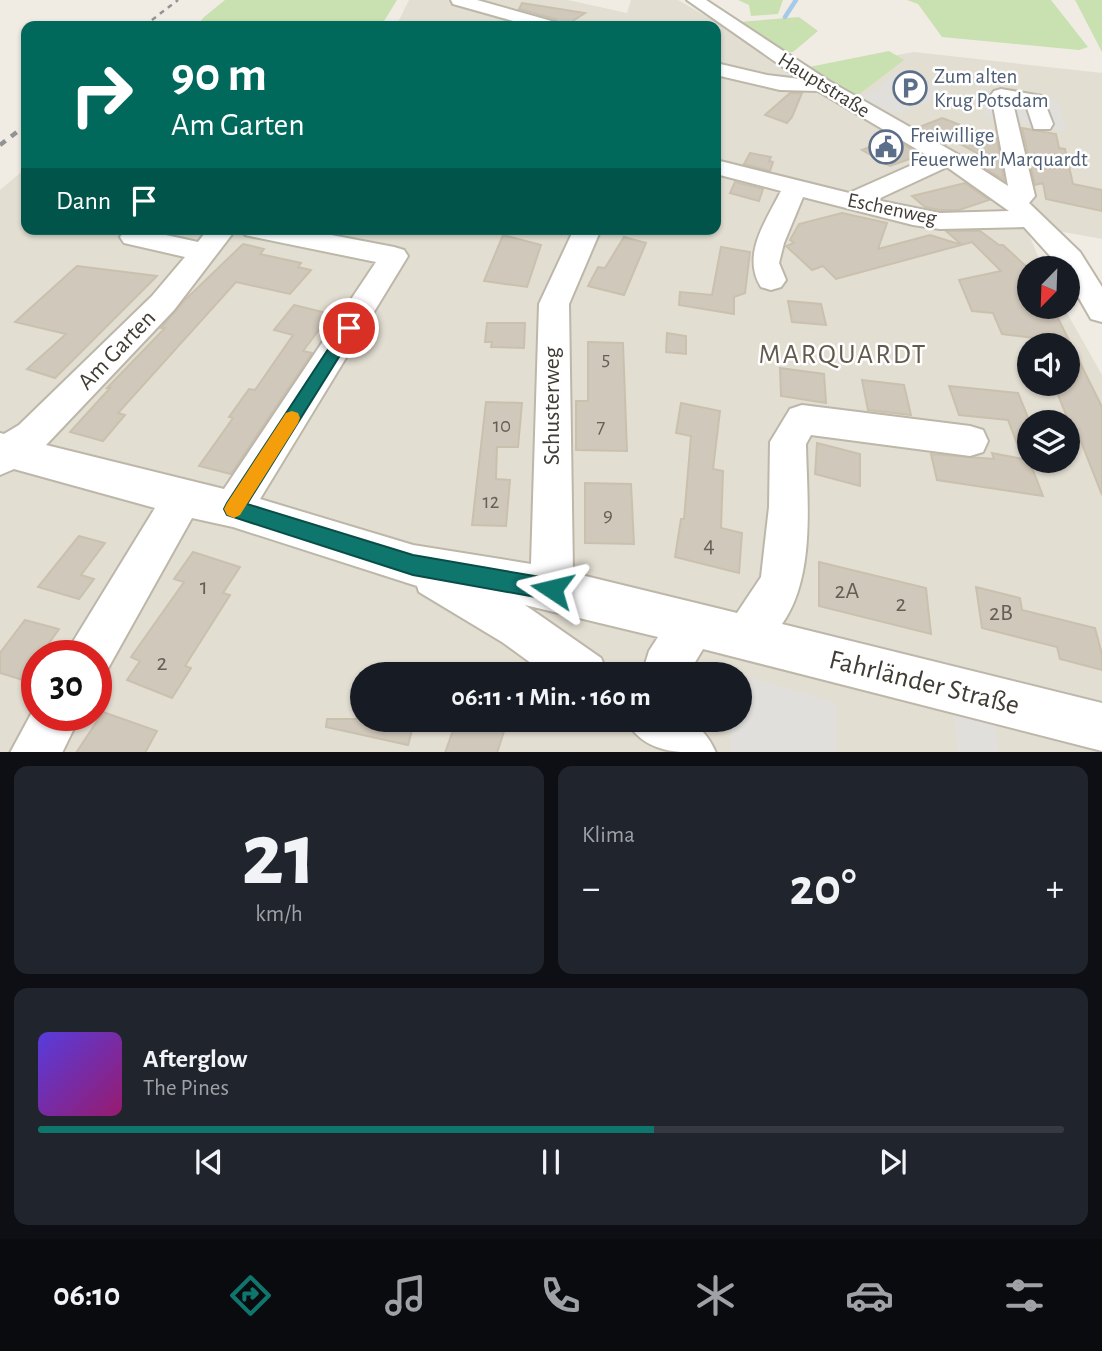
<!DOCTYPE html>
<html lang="de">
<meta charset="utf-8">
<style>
body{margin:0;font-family:"Alegreya Sans",sans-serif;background:#20242c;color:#f1f3f6;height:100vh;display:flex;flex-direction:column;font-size:26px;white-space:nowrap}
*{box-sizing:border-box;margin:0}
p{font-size:23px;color:#9ea1a6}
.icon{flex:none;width:38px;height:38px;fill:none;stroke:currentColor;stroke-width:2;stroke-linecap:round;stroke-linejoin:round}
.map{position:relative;height:752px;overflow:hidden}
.sheet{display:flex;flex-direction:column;gap:14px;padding:14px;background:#0d0f14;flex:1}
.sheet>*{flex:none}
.hud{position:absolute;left:21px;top:21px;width:700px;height:214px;border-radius:14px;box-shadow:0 2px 5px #0004;background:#00695c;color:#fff;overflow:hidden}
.needle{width:46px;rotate:203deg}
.buttons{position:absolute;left:1017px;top:256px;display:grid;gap:14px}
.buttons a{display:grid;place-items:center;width:63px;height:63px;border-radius:50%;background:#171b24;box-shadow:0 2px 5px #0004;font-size:35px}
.speed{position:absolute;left:21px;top:640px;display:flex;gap:14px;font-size:35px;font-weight:700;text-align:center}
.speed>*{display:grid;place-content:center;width:91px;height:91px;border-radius:50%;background:#171b24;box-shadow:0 2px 5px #0004;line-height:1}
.speed .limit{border:10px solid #d22;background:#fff;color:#111}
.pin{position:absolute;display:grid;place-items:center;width:60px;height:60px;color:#fff;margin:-30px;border:4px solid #fff;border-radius:50%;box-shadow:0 2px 7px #0007}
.me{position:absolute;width:77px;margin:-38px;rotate:280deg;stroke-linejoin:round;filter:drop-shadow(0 0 5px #0008)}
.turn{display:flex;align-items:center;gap:24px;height:147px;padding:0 35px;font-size:32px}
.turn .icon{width:91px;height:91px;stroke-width:2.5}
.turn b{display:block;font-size:49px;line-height:60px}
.then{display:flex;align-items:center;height:66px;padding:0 35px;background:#0003;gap:14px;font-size:26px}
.big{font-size:52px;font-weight:700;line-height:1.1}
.sheet .tile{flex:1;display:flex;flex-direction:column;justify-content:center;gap:10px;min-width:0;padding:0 24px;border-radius:14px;background:#20242c}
.sheet .dial{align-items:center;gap:0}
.dial b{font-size:91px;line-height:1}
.song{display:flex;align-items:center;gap:21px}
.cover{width:84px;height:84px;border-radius:10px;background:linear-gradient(135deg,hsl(250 70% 55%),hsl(320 70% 35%))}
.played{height:7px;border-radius:4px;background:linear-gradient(90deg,#0f766e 60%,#363941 60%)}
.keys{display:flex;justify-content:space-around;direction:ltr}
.heat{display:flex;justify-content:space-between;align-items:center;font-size:38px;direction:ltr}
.sheet .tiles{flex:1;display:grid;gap:14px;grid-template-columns:1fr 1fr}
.tile:last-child{grid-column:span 2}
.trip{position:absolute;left:350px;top:662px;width:402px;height:70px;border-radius:35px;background:#171b24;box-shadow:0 2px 5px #0004;font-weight:700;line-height:70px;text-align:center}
.tab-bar{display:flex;height:112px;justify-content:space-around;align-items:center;background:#090b0e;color:#9ea1a6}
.tab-bar .icon{width:49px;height:49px}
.tab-bar .on{color:#0f766e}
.tab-bar b{font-size:32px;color:#f1f3f6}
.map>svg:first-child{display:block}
.residential{fill:#e3ded2;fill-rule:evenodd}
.green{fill:#c9e0b0}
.parking{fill:#e1dfdc}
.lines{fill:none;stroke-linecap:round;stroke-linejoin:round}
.stream{stroke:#a5cae7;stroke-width:4.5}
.building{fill:#d0c8ba;stroke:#cac0ae;stroke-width:2}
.minor-casing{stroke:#bdb7aa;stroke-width:4}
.minor{fill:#fff;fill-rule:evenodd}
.rail-far1{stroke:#939393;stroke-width:2.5;stroke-dasharray:5 5;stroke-linecap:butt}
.rail{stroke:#939393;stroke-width:4.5;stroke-dasharray:7 7;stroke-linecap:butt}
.route{fill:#0f766e;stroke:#0a4d48;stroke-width:2}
.slow{fill:#f59e0b}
.labels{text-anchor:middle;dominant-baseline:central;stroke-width:5;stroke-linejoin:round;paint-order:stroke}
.far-service-label{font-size:21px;fill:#4e5e75;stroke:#fff;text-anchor:start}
.far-street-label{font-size:21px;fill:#413c34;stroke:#fff}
.number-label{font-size:21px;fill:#655f56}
.street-label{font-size:24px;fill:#413c34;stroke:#fff}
.near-number-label{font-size:24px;fill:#655f56}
.quarter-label{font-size:28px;letter-spacing:2px;fill:#625a4d;stroke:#fff}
.near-street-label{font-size:28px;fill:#413c34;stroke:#fff}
</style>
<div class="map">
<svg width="1102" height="753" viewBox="0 0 1102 753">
<rect width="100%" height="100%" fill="#f0ece4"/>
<path class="residential" d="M409 0H568L627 13 631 0H678L804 72 914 52 1102 73V239L1025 225 1043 268H1029V306H1063L1102 375V752L0 753V190L26 168V229H716V26H396ZM1029 345H1068V383H1029ZM1029 422H1068V460H1029ZM37 656H96V716H37ZM362 674H740V719H362Z"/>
<path class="green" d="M225 0H397L381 26H197L204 17Z
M738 0H783L778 14 751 16 749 5Z
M907 0H1051L1088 47 1079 50 942 37 918 4Z
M1075 0H1102V52Z
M799 17 818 31 793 52 784 53 739 22Z
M889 51 904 60 854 98 804 68Z"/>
<path class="parking" d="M897 73 944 89 925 105 877 87Z
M981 88 1058 101 1066 131 985 117Z
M876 89 914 104 899 114 861 98Z
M740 675 837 703V752H730L732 719H740Z
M952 706 993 717 999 752H958Z"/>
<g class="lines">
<path class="stream" d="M785 17 796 0"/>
</g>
<path class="building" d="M522 3 585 13 565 26H561L556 19 519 9Z
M790 93H802L792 117 787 123 765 115Z
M942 118 997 139 1004 180 978 164 980 155 953 140 945 144 917 128Z
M1022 128 1056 134 1059 148 1065 149 1073 184 1102 190V211L1046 199 1043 183 1035 185Z
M893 138 921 155 890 166 862 150Z
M750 153 771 157 769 161 773 162 770 171 744 164Z
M735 182 763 189 759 201 730 193Z
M965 183 989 200 959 210H940L925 207 912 196Z
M842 213 887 223 878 249 930 235 962 245 946 231H980L999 245H1003L1029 269V306H1052L1102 407V495L1076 429H1072L1053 383H1068V342L1002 334 993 313 972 311 959 280 1001 271 972 242 836 279 823 266 812 270 786 246 794 243 790 240 799 224Z
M503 235 541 245 527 287 484 281Z
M624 237 646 243 624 295 588 286 598 267 605 268Z
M243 244 264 249 260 254 301 263 298 267 311 270 290 294 236 282 118 413 125 415 103 441 70 432 110 388H107L165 328H161L184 301Z
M721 247 750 252 745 293 734 297V314L679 305 680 292 712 295Z
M77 266 157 276 55 378 27 369 66 334 15 322Z
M788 301 821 304 826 325 792 322Z
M294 305 331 314 303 351 312 353 231 474 199 466 233 418 229 417 249 389 255 390 293 335 274 330Z
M487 323H525L524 348 491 347 492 342H485Z
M667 333 686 336V354L666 352Z
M588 342 623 343 627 451 576 450V401H588Z
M780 368 824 374 826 403 781 396Z
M862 380 904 385 911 415 868 410Z
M949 386 1018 393 1029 420V460L1043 496 937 480 931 454 994 459 992 453 1023 459 1008 420 959 415Z
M486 402 522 403 518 447H497L496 479 510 480 506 526 472 525Z
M681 403 720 411 713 469 723 471 721 528 742 533 739 573 675 557 681 519H684L691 436 676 433Z
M817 443 860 454V486L815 474Z
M585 483 631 484 634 544 585 543Z
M79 536 105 543 81 575 94 579 79 599 38 587Z
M193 552 240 567 223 593 230 595 185 666 191 668 172 698 127 680 140 661 131 657 184 582 174 579Z
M819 562 926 588 931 634 819 606Z
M976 587 1020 598 1022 610 1095 628 1102 654V670L1060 659 1057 647 982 628Z
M25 620 59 629 40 656H37V661L23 680 0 673V653Z
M103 712 157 731 145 753H76Z
M327 719H415L408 745 326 727Z
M457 719H508L497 753H445Z"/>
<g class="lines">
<defs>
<path id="minor" d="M451 0H477L555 22 558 26H531L453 4Z
M687 0H706L829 81 966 159 1008 186 991 95 994 91 1001 89 1042 96 1053 124 1050 129H1034L1026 105 1013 103 1035 196 1029 203 1080 252 1102 287V322L1091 319 1068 279V268H1061L1024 227 940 229 913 225 803 197 784 243 779 263 786 280 781 287 771 290 761 287C741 255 766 221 781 191L716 174V160L849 193 930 157 818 91 780 90 716 75V63L767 75 800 79ZM947 167 1009 211 940 213 876 200Z
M126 229H154L152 232 198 242 208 229H236L174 310 46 445 224 489 376 262 254 237 245 235 241 229H300L394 247 404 250 408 256 260 499 413 545 531 564 539 304 574 229H601L569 304 573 573 737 613 761 577 769 507 770 442 790 409 802 405 970 426 983 430 988 441 983 452 970 456 811 435 806 444C807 500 816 576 782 624L1102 703V751L703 649 688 674H642L649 651 658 637 525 605 601 658 608 674H546L502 642 419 592 417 586 233 527 192 518 106 672 96 676V656H67L74 640 155 508 14 469 0 475V433L4 434 19 425 152 296 185 257 124 243 120 237Z
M37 703V716H80L62 753H10Z
M625 719C666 719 697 708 716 753 675 753 644 753 625 719Z"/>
</defs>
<use href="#minor" class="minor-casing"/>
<use href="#minor" class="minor"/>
<path class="rail-far1" d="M144 26 178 0"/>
<path class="rail" d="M0 145 26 125"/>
</g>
<path class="route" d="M349 323 357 328 247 504 413 555 552 579 559 582 562 589 559 597 552 600 413 575 227 515 224 509 227 503 344 325Z"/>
<path class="slow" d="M292 411 298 413 300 418 298 423 240 515 234 518 227 515 224 509 227 503 286 413Z"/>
<defs>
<symbol id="parking-ring" viewBox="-11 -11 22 22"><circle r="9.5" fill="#fff" stroke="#5c6f8a" stroke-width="1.5"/><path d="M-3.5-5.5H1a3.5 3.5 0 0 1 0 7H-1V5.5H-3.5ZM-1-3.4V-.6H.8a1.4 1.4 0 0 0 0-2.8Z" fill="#5c6f8a"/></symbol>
<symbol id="civic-ring" viewBox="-11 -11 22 22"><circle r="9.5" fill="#fff" stroke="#5c6f8a" stroke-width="1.5"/><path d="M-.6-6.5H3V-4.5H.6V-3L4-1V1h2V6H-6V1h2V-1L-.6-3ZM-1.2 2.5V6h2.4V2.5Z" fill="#5c6f8a"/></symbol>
</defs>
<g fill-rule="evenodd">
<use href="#parking-ring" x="891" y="69" width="38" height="38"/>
<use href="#civic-ring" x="867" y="128" width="38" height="38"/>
</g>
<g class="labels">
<g class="far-service-label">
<text x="934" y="76">Zum alten<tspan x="934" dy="24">Krug Potsdam</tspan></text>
<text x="910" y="135">Freiwillige<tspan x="910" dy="24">Feuerwehr Marquardt</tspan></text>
</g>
<g class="far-street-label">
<text transform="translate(824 85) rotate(32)">Hauptstraße</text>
<text transform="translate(892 209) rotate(12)">Eschenweg</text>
</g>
<g class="number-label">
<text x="606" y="358">5</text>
<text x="502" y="425">10</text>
<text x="601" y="426">7</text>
<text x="491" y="501">12</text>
<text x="608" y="514">9</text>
</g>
<g class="street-label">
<text transform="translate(117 350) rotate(-46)">Am Garten</text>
<text transform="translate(552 406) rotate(-90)">Schusterweg</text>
</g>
<g class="near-number-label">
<text x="709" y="545">4</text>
<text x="204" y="587">1</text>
<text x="847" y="591">2A</text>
<text x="901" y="604">2</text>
<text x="1001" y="613">2B</text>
<text x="162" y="663">2</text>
</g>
<g class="quarter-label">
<text x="843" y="355">MARQUARDT</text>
</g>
<g class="near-street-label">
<text transform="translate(924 683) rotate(14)">Fahrländer Straße</text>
</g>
</g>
</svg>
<div class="buttons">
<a><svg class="needle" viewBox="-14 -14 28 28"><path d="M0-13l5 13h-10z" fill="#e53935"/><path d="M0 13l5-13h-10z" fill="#9ea1a6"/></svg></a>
<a><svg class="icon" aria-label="sound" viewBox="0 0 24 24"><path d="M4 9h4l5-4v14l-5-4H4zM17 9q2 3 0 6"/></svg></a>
<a><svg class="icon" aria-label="layers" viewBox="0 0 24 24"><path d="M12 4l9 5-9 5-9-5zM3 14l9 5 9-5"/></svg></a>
</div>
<div class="speed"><div class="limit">30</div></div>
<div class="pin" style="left:349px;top:328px;background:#d93025"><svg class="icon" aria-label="arrive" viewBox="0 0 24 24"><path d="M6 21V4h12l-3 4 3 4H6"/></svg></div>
<svg class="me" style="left:552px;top:589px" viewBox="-20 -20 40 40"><path d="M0-17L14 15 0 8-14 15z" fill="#0f766e" stroke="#fff" stroke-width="4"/></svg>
<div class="trip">06:11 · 1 Min. · 160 m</div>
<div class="hud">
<div class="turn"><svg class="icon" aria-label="right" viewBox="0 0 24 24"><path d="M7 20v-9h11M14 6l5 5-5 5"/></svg><div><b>90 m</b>Am Garten</div></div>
<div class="then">Dann<svg class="icon" aria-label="arrive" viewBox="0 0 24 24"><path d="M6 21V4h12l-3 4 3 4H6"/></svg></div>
</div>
</div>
<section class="sheet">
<div class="tiles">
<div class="tile dial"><b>21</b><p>km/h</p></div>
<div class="tile"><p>Klima</p>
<div class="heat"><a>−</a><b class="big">20°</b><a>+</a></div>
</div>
<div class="tile">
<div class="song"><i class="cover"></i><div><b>Afterglow</b><p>The Pines</p></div></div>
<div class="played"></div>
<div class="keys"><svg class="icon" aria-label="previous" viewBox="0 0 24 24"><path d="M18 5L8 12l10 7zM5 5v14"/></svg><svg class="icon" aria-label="pause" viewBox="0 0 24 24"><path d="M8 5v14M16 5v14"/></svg><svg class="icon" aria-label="next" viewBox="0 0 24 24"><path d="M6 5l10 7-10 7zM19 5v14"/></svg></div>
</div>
</div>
</section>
<nav class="tab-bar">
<b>06:10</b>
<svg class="icon on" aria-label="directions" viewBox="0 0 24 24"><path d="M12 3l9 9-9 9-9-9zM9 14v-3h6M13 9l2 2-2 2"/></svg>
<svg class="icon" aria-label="music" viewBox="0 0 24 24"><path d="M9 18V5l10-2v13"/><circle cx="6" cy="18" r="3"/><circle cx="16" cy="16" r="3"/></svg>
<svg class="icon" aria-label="phone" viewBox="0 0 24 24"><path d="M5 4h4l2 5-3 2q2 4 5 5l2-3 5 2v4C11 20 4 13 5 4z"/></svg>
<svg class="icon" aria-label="climate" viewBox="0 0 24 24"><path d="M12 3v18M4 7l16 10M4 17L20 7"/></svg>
<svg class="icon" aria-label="car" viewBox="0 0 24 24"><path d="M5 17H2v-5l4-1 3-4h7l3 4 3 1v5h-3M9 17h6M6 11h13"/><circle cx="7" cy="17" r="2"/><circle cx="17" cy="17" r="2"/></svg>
<svg class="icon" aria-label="filters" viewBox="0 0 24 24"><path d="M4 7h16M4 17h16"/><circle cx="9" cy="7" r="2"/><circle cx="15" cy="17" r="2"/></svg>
</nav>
